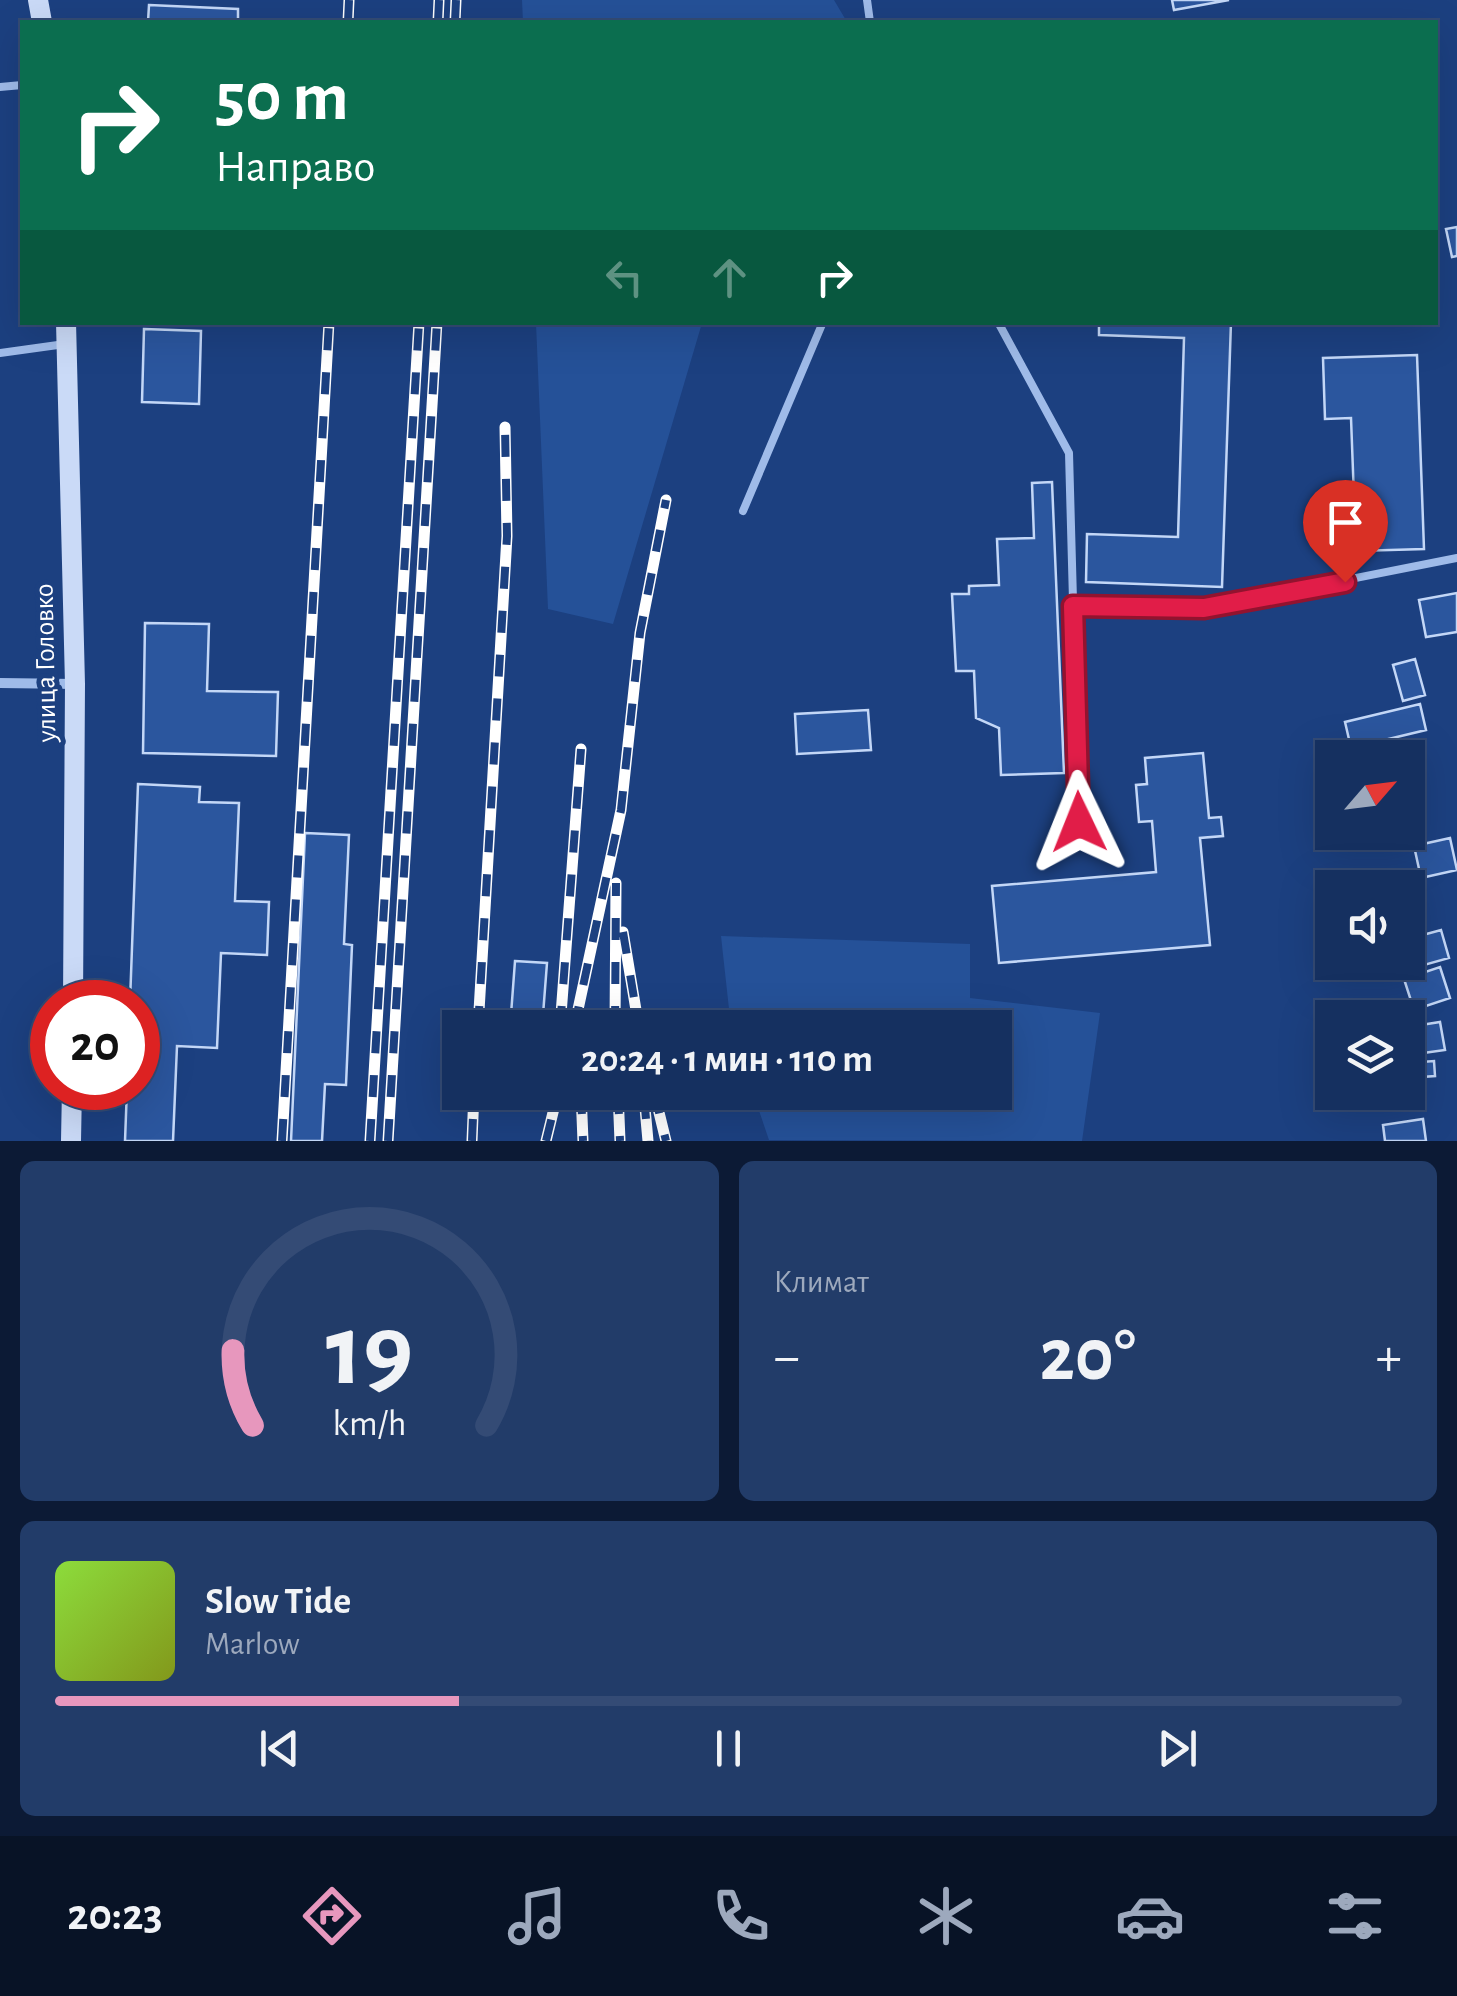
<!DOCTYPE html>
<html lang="ru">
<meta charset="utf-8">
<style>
body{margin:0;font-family:"Alegreya Sans",sans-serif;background:#223c69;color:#f1f3f6;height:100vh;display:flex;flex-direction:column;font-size:38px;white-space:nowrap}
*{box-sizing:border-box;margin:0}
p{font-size:32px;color:#9da9bd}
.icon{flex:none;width:55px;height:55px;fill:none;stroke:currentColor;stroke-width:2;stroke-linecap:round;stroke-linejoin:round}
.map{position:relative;height:1141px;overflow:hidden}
.drawer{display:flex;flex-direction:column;gap:20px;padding:20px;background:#0c1a35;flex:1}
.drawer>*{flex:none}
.guide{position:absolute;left:20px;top:20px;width:1418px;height:305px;border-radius:0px;box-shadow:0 10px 40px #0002,0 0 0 2px #344b75;background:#0b6e4f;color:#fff;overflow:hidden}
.needle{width:65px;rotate:62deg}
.buttons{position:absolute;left:1315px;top:740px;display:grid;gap:20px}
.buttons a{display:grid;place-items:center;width:110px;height:110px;border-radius:0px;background:#153060;box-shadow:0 10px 40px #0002,0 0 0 2px #344b75;font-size:50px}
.speed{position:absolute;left:30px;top:980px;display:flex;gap:20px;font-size:50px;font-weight:700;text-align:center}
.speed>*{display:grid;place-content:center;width:130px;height:130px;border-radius:50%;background:#153060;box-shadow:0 10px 40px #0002,0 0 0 2px #344b75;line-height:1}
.speed .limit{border:15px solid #d22;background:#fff;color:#111}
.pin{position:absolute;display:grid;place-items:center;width:85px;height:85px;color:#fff;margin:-102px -42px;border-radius:50% 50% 50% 0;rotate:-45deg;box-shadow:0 0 10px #0007}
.pin .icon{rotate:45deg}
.me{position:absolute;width:110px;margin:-55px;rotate:358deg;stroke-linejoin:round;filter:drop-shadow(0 0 8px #0008)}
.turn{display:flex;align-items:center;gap:35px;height:210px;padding:0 30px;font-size:45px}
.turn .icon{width:130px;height:130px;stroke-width:2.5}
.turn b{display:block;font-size:70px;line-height:85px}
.lanes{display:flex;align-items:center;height:95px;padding:0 30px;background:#0003;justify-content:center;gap:50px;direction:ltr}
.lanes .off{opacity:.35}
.big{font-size:75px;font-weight:700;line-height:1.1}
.drawer .card{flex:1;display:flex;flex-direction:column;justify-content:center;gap:15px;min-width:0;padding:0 35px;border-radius:15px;background:#223c69}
.drawer .dial{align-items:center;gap:0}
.dial svg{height:260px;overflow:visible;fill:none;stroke:#344b75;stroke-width:7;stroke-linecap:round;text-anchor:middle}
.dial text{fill:#f1f3f6;stroke:none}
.song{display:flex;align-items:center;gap:30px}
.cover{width:120px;height:120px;border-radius:15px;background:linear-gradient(135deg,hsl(90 70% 55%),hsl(70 70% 35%))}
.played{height:10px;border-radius:5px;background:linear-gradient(90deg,#e797bd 30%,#344b75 30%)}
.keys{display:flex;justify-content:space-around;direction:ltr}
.heat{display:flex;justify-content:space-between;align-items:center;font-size:55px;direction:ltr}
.drawer .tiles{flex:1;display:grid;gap:20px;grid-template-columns:1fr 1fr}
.card:last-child{grid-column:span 2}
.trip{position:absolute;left:442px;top:1010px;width:570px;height:100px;border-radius:0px;background:#153060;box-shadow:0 10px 40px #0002,0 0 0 2px #344b75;font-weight:700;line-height:100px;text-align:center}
.dock{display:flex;height:160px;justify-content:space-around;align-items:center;background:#081326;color:#9da9bd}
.dock .icon{width:70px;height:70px}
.dock .selected{color:#e797bd}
.dock b{font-size:45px;color:#f1f3f6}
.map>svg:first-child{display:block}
.green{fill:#255198}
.building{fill:#2b569e;stroke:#c3d7f7;stroke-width:2.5}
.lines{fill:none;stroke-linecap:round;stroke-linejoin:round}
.service{stroke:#9fbbe9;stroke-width:8}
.minor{stroke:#9fbbe9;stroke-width:10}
.secondary{stroke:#cadaf7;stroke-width:20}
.rail-casing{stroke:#fff;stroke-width:11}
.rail{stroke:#1c4080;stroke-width:8;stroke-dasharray:22;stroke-linecap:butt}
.route-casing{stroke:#92132f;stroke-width:25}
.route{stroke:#e11d48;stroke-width:18}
.labels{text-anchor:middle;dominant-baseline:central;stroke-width:10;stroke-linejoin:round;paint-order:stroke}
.street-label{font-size:28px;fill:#fff;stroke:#1c4080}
</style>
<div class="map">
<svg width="1457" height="1141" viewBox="0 0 1457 1141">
<rect width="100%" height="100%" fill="#1c4080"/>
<path class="green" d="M522 0H834L847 22H523Z
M536 323H702L613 624 548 609Z
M721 936 970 944V998L1100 1013 1082 1141 769 1140 753 1093 995 1092V1028L731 1027Z"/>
<path class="building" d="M1172 0H1229L1174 10Z
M149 5 238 9V22H148Z
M1457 227V256L1452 257 1446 229Z
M1099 322H1231L1222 587 1086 582 1087 534 1178 537 1184 338 1099 335Z
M144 329 201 331 199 404 142 402Z
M1417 355 1424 549 1356 551 1351 418 1325 419 1323 358Z
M1052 482 1064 773 1001 775 999 728 976 718 974 671H956L952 594H969V586L999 585 997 539 1034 538 1032 483Z
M1457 593V632L1426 637 1419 600Z
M145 623 209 624 207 691 278 692 276 756 143 753Z
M1415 659 1425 695 1403 701 1393 665Z
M1420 704 1426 730 1351 748 1345 722Z
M868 710 871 750 797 754 795 714Z
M1203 753 1209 818 1221 817 1223 836 1200 838 1210 945 999 963 992 886 1156 872 1152 821 1139 822 1136 785 1147 784 1145 758Z
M1414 755 1423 789 1408 793 1407 758Z
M138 784 200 787 199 802 239 803 235 901 269 902 267 955 221 953 217 1048 177 1046 173 1141H125L127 1088H138V1002H130Z
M305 833 349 835 344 944 352 945 346 1085 325 1084 322 1141H291Z
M1450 838 1457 870 1421 878 1414 846Z
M1441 930 1449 958 1410 969 1408 939Z
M515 961 547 963 542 1028H510Z
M1440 967 1450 998 1414 1010 1404 979Z
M1440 1022 1445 1050 1409 1055 1408 1027Z
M1434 1061 1435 1076 1408 1078V1063Z
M1423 1119 1426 1141H1385L1383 1125Z"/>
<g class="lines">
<path class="service" d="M867 0 870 22
M0 87 22 85
M998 322 1069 453 1079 822
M0 353 65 344
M743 511 823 322
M1073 607 1204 608 1457 558"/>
<path class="minor" d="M0 683 75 684"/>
<path class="secondary" d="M38 0 42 22
M66 322 75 684 73 1002
M71 1141 72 1088"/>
<defs>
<path id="rail" d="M348 22 349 0
M438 22 439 0
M455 22 456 0
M623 932 639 1028
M478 1028 507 536 505 427
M560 1028 581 749
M574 1028 621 810 640 633 666 500
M615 1028 616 883
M581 1092 583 1141
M618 1092 620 1141
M654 1092 666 1141
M644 1097 648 1141
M282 1141 329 322
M370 1141 419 322
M388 1141 437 322
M472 1141 474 1092
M546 1141 558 1092"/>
</defs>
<use href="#rail" class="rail-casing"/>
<use href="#rail" class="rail"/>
</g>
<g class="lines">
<defs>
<path id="route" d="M1079 822 1073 606 1204 608 1345 582"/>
</defs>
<use href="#route" class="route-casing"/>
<use href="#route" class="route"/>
</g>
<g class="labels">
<g class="street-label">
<text transform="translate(46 663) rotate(-91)">улица Головко</text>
</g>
</g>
</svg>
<div class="buttons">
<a><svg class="needle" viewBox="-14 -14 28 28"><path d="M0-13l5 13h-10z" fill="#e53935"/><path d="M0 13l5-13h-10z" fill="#9da9bd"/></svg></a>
<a><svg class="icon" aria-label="sound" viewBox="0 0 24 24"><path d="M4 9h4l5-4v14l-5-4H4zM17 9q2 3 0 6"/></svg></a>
<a><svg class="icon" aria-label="layers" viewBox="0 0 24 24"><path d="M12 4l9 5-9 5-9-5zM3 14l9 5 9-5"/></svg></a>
</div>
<div class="speed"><div class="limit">20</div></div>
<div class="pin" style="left:1345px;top:582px;background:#d93025"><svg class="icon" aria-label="arrive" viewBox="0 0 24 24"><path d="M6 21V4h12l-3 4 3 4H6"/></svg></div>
<svg class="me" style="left:1079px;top:822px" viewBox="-20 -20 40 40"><path d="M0-17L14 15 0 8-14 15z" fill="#e11d48" stroke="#fff" stroke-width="4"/></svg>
<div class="trip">20:24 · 1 мин · 110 m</div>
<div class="guide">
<div class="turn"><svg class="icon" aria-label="right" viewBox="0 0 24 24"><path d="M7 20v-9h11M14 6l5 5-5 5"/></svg><div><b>50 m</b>Направо</div></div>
<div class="lanes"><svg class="icon off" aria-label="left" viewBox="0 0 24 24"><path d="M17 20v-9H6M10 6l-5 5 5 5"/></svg><svg class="icon off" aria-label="ahead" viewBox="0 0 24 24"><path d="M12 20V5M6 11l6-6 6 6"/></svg><svg class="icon" aria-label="right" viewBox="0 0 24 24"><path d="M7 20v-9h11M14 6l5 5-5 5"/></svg></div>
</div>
</div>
<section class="drawer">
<div class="tiles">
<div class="card dial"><svg viewBox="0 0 100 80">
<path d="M14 69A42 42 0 1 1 86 69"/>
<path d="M14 69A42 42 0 0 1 8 46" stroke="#e797bd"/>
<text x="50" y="56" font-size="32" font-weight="700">19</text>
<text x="50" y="72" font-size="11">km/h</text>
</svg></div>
<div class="card"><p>Климат</p>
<div class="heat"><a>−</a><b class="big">20°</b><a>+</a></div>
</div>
<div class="card">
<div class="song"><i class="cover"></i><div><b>Slow Tide</b><p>Marlow</p></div></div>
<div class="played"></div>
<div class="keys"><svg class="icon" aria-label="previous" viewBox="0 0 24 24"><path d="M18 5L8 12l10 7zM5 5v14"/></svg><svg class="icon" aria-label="pause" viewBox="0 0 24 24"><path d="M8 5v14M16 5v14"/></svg><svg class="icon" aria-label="next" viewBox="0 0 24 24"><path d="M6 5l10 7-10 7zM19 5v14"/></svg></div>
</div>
</div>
</section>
<nav class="dock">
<b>20:23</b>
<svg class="icon selected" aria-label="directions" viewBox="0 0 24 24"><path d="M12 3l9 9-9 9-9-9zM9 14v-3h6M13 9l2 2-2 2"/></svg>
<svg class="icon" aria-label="music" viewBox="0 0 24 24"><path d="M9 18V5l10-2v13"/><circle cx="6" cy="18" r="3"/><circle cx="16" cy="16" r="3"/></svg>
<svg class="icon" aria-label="phone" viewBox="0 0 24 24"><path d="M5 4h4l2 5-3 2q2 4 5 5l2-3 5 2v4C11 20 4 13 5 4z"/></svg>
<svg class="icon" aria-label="climate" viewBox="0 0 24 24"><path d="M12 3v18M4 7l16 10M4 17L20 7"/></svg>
<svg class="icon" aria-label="car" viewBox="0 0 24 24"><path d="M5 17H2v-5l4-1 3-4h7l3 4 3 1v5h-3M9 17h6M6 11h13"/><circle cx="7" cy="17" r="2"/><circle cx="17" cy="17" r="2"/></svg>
<svg class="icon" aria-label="filters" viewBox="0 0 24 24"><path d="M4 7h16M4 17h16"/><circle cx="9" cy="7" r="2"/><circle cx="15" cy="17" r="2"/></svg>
</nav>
